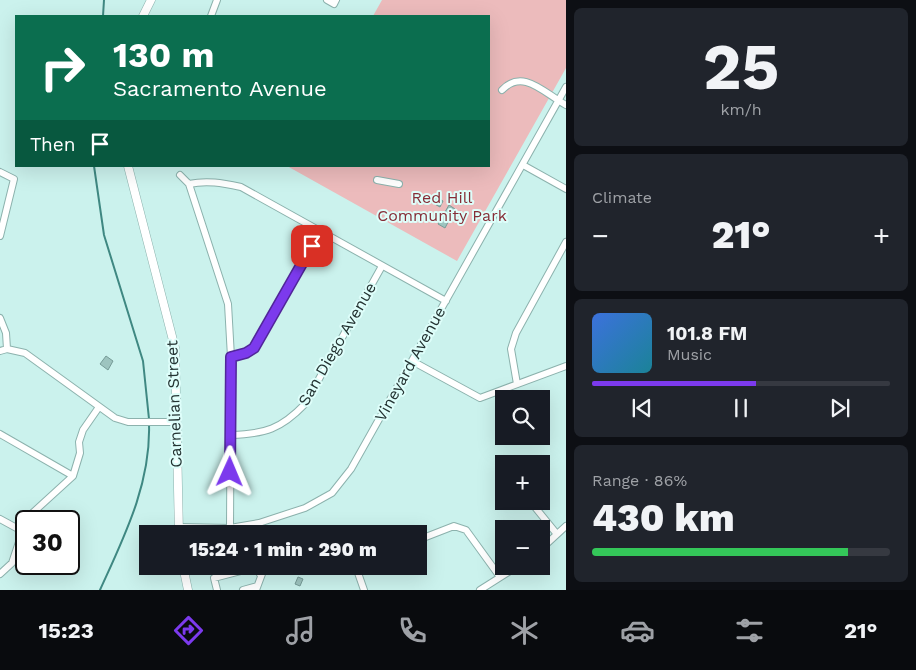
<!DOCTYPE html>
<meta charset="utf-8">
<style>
body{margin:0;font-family:"Work Sans",sans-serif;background:#20242c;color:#f1f3f6;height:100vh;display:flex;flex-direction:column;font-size:19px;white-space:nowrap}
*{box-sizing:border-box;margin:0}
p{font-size:16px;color:#9ea1a6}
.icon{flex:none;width:28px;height:28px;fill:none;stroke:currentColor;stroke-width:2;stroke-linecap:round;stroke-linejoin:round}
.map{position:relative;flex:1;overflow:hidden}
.sheet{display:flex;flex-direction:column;gap:8px;padding:8px;background:#0d0f14;width:350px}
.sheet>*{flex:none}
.banner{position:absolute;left:15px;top:15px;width:475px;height:152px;border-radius:0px;box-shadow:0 5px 20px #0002;background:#0b6e4f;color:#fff;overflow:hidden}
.tools{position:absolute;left:495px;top:390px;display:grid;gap:10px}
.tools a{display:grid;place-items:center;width:55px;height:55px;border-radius:0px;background:#171b24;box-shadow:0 5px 20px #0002;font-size:25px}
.speed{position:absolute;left:15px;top:510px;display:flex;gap:10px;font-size:25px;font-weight:700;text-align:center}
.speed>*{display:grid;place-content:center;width:65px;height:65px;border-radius:50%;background:#171b24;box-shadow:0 5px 20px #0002;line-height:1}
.speed .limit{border:2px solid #111;border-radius:8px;background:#fff;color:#111}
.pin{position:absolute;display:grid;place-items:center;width:42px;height:42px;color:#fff;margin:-21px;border-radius:10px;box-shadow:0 2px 8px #0006}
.me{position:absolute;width:55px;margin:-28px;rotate:1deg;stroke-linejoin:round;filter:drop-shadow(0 0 4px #0008)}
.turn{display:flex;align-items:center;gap:18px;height:105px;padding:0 15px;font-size:22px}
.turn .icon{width:65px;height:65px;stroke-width:2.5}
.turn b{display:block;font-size:35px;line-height:42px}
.then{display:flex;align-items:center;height:48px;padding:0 15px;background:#0003;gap:10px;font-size:19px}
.big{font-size:38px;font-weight:800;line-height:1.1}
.sheet .card{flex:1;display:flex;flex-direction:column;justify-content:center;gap:8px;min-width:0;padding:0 18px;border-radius:8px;background:#20242c}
.sheet .dial{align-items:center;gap:0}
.dial b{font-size:65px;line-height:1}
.song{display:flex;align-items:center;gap:15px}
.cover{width:60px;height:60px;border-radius:8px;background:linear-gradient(135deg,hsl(220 70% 55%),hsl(190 70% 35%))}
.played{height:5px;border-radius:2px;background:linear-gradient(90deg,#7c3aed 55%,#363941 55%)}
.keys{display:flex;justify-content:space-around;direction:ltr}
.heat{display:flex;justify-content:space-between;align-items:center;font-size:28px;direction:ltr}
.charge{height:8px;border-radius:4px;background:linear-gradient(90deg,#34c759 86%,#363941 0)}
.trip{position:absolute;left:139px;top:525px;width:288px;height:50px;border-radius:0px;background:#171b24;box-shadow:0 5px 20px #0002;font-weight:800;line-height:50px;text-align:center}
.menu{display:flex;height:80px;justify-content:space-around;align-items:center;background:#090b0e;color:#9ea1a6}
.menu .icon{width:35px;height:35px}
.menu .on{color:#7c3aed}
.menu b{font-size:22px;color:#f1f3f6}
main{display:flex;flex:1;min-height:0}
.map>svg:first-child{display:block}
.green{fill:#ecbbbc}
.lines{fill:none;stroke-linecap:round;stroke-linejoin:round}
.stream{stroke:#3f8882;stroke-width:2}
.building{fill:#9dc4bf;stroke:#769b97}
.minor-casing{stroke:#8cb2ad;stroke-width:8}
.major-casing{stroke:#8cb2ad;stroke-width:9}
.minor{stroke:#fff;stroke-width:6}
.major{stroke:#fff;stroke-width:8}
.route-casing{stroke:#51269a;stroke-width:12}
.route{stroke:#7c3aed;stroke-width:9}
.labels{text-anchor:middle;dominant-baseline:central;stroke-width:4;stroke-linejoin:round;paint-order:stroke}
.park-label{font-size:16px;fill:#862c36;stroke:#defefa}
.street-label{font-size:16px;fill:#243332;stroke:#defefa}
</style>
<main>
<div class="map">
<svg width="566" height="590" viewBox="0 0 566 590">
<rect width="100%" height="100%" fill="#cbf2ed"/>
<path class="green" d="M382 0H566V68L457 261 287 166H489V16H373Z"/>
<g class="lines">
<path class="stream" d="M103 16 104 0
M94 166 104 235 143 361 149 419
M100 590C124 537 151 484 149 424"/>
</g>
<path class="building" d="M433 195 443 201 440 207 429 201Z
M449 205 455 209 445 228 438 224Z
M106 356 113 361 108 370 100 364Z
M298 577 303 579 300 586 295 584Z"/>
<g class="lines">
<defs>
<path id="minor" d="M327 0 334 4 336 0
M211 16 217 0
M502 90C523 68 544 93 566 105
M523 165 566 189
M0 172 14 179 0 236
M180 175 189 184 228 304 231 357 230 528
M377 180 399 184
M189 184C207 180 222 183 241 187L446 301
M0 318 6 333 7 349
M0 351 7 349 25 353 115 418 128 422H176
M231 357 246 353 254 348 321 231
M412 361 480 398 566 366
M517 384 511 349 516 333 566 242
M0 434 73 476
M231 435C265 434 281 429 305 404L382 266
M530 501 556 533
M0 519 22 531
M178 527 230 528 259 523 305 508 332 493 351 469 566 87
M418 540 454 526 466 530 500 577
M541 549 566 526
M358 566 357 570 364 590
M0 574 12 563 27 518 73 476 80 453 79 442 83 430 99 407
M217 590 214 578 256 567 261 576
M243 590 257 586
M256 590 265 566
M480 590 518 566"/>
<path id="major" d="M143 16 151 0
M128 166 175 348 179 534
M183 566 188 590"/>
</defs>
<use href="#minor" class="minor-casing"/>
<use href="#major" class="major-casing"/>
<use href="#minor" class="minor"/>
<use href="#major" class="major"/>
</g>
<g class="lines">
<defs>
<path id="route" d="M230 472 231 357 246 353 254 348 312 246"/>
</defs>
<use href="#route" class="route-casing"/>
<use href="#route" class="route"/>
</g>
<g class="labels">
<g class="park-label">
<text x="442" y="197">Red Hill<tspan x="442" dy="18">Community Park</tspan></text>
</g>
<g class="street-label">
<text transform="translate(337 344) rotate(-60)">San Diego Avenue</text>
<text transform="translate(410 364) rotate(-61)">Vineyard Avenue</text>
<text transform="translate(174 404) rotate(-92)">Carnelian Street</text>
</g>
</g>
</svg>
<div class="tools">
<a><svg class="icon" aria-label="search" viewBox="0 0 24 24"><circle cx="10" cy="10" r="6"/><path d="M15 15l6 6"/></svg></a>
<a>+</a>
<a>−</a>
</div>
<div class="speed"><div class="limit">30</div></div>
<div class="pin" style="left:312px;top:246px;background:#d93025"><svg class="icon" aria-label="arrive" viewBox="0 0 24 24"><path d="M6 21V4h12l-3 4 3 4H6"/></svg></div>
<svg class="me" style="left:230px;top:472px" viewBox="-20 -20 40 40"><path d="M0-17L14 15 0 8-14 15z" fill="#7c3aed" stroke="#fff" stroke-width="4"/></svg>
<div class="trip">15:24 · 1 min · 290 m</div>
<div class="banner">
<div class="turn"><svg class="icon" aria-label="right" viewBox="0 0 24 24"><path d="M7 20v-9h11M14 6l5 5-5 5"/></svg><div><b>130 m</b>Sacramento Avenue</div></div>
<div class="then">Then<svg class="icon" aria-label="arrive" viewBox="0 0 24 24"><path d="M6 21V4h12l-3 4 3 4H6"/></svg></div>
</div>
</div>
<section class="sheet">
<div class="card dial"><b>25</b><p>km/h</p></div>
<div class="card"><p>Climate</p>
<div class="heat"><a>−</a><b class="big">21°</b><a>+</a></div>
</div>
<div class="card">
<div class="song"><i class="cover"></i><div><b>101.8 FM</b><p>Music</p></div></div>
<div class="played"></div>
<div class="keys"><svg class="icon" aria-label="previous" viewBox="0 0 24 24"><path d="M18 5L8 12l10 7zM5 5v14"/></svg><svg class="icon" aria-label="pause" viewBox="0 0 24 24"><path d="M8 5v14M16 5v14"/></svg><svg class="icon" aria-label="next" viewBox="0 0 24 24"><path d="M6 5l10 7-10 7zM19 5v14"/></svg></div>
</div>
<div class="card"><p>Range · 86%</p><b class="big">430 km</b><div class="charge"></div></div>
</section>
</main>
<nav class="menu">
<b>15:23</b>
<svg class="icon on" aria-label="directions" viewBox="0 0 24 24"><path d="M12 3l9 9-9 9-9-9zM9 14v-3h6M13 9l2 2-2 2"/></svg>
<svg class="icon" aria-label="music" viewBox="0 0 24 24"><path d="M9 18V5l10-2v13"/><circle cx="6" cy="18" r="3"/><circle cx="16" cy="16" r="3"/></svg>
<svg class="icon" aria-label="phone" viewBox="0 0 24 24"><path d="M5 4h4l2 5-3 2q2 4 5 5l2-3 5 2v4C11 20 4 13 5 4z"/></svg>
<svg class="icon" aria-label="climate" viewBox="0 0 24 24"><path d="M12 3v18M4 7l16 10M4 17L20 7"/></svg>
<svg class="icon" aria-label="car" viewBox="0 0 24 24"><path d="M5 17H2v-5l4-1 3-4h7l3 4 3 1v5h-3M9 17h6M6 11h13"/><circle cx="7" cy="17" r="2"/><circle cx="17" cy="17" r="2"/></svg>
<svg class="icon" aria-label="filters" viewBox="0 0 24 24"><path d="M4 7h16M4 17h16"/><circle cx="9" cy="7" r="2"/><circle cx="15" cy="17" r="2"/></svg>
<b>21°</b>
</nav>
